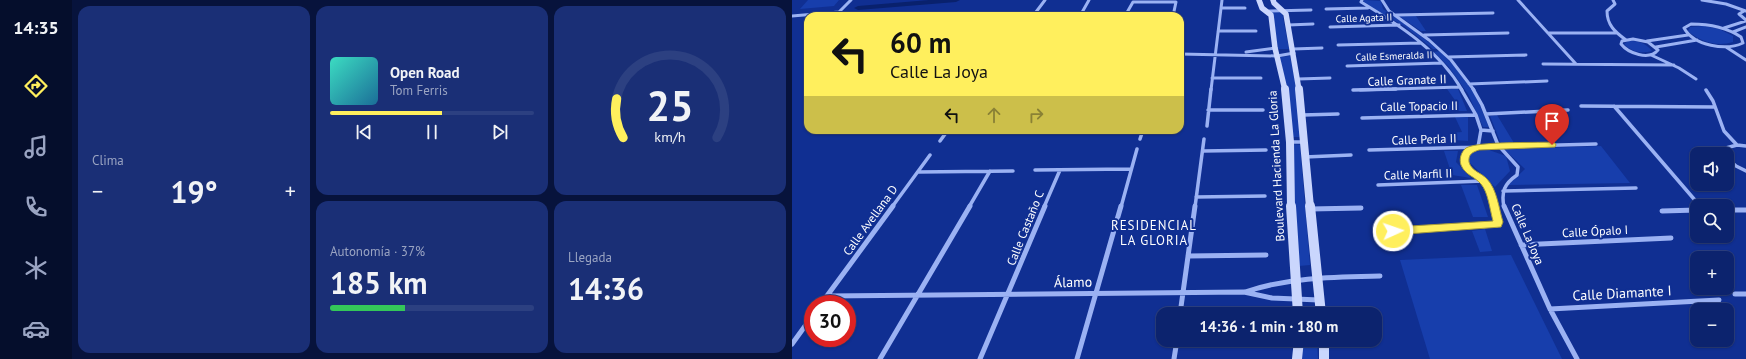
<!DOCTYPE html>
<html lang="es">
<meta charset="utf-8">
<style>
body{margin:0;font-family:"PT Sans",sans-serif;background:#1a2f76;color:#f1f3f6;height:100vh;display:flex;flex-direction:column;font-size:15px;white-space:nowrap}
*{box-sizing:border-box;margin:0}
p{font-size:13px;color:#9aa4c2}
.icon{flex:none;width:22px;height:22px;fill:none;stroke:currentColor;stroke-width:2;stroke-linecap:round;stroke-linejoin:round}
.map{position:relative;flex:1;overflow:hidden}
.side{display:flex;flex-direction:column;gap:6px;padding:6px;background:#07133c;width:720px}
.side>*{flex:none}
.hud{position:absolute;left:12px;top:12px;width:380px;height:122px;border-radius:12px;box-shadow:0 1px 3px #0004,0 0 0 1px #2c4081;background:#ffef5d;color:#111;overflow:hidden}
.buttons{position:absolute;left:898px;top:147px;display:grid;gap:8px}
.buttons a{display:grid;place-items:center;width:44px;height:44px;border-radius:8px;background:#0c236e;box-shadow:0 1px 3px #0004,0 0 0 1px #2c4081;font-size:20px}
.speed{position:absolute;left:12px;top:295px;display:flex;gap:8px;font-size:20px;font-weight:700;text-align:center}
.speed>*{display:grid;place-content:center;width:52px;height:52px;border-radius:50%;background:#0c236e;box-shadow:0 1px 3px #0004,0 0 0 1px #2c4081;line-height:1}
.speed .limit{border:6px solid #d22;background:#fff;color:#111}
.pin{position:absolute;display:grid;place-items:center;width:34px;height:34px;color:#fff;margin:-41px -17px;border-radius:50% 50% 50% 0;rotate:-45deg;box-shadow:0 0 4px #0007}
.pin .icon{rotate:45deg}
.me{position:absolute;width:44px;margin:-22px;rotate:87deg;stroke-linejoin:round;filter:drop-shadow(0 0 3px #0008)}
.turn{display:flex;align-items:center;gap:14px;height:84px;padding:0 20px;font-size:18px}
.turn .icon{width:52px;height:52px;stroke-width:2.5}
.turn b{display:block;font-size:28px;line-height:34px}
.lanes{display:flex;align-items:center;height:38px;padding:0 20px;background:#0003;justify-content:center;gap:20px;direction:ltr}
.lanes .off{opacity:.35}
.big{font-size:30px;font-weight:600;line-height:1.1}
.side .tile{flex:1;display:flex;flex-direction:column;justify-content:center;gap:6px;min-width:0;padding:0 14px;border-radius:12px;background:#1a2f76}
.side .dial{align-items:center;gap:0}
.dial svg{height:104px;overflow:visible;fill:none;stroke:#2c4081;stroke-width:7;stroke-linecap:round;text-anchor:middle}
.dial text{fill:#f1f3f6;stroke:none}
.song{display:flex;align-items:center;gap:12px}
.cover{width:48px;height:48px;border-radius:6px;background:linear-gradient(135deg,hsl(170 70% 55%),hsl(200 70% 35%))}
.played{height:4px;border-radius:2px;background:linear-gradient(90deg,#ffef5d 55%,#2c4081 55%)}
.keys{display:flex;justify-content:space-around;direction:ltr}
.heat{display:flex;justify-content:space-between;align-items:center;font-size:22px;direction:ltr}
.charge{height:6px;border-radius:3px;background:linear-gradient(90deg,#34c759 37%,#2c4081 0)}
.side .tiles{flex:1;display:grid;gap:6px;grid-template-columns:repeat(3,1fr)}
.tile:first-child{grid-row:span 2}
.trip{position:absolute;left:364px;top:307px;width:226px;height:40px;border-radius:12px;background:#0c236e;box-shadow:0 1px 3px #0004,0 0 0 1px #2c4081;font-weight:600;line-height:40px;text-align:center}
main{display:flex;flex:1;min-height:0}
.dock{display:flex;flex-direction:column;width:72px;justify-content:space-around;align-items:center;background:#050e2c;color:#9aa4c2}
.dock .icon{width:28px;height:28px}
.dock .current{color:#ffef5d}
.dock b{font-size:18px;color:#f1f3f6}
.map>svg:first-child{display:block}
.green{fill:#173eac}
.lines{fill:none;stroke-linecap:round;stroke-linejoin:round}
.canal{fill:#09216d;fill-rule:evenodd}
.street-far2{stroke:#9bb2f3;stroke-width:3}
.street-far1{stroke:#9bb2f3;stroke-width:3.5}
.street{stroke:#9bb2f3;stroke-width:5}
.secondary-far2{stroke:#cad6fd;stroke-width:5.5}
.secondary-far1{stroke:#cad6fd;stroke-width:8}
.secondary{stroke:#cad6fd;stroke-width:10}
.route{fill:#ffef5d;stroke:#a69b3c}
.labels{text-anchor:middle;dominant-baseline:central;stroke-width:4;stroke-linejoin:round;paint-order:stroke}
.far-street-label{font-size:10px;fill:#fff;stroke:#102f92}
.street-label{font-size:12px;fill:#fff;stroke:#102f92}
.neighbourhood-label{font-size:13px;letter-spacing:1px;fill:#fff;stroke:#102f92}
.near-street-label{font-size:14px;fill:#fff;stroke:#102f92}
</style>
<main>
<nav class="dock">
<b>14:35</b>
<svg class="icon current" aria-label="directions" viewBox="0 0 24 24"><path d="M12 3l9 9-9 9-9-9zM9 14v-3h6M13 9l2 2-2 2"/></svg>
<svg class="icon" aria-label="music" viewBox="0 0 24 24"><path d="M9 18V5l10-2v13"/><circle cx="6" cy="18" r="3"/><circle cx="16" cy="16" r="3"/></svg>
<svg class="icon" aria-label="phone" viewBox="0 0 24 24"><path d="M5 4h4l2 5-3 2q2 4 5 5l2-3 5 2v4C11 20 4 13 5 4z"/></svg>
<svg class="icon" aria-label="climate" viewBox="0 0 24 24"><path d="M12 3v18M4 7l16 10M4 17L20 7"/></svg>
<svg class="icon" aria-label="car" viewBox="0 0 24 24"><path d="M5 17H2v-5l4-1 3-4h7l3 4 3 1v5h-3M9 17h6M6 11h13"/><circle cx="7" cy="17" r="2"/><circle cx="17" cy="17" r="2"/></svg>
</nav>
<section class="side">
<div class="tiles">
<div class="tile"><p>Clima</p>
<div class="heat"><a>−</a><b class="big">19°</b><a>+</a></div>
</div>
<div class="tile">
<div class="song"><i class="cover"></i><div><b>Open Road</b><p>Tom Ferris</p></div></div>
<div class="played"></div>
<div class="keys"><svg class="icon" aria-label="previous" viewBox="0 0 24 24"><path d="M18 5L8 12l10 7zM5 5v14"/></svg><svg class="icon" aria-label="pause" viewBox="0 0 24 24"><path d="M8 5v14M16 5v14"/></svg><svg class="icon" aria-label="next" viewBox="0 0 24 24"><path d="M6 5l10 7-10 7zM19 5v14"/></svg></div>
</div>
<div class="tile dial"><svg viewBox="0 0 100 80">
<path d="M14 69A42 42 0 1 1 86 69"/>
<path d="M14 69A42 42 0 0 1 9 39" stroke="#ffef5d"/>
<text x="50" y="56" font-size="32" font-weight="700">25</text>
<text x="50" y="72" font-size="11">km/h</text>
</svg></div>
<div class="tile"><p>Autonomía · 37%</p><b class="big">185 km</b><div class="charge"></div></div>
<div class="tile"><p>Llegada</p><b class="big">14:36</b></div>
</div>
</section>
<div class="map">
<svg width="954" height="359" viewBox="0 0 954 359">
<rect width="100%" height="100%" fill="#102f92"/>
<path class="green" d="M16 0H47L42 6 8 9Z
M572 0 589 1 591 9 615 25 645 49H641L612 26 571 3Z
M480 12H490L497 49H486Z
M607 16H624L634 31H629Z
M913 26 927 29 941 36V42C925 47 909 42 896 31L898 27Z
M836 41C846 41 853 42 860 51 850 54 839 52 832 44Z
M648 51 662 66 683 94 697 127H691L676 94 656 66 642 52Z
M498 56 503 79 509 137H500L488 57Z
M655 89H666L675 111H658L654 105 665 103Z
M705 115 722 143 709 144 698 116Z
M663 117H676V141L661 140 659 133 670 132Z
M501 144 508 145 518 265 507 266 502 197Z
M809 146 838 183 716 185 733 169 712 149Z
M697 150 714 156 718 171 703 187 676 161 679 152Z
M652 151H666L664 162 679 178 660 175Z
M669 185H685L696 217H681Z
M693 229 700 251 688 252 680 231Z
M719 255 770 359H638L608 260Z
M509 340H525L526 359H509Z"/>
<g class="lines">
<path class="canal" d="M137 0H168L164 2 66 10 62 8 66 6Z"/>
<path class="street-far2" d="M570 0 569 2C607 25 647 50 670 90
M590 0 597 11 637 40 659 60 682 90
M726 0 784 64
M821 0 823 4 815 11C815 25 823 32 834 40
M910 0 934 4 954 11
M429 8H453
M534 9 576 8
M477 11 519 10
M952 11 947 14 954 20
M604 15 701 13
M0 16 47 12 59 0
M241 16 253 0
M288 16 297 0
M333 16 341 2H384L381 16
M899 24C917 24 934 27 949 37L951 43C934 51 902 46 892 28Z
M496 25 521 24
M538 27 607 25
M932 28 954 21
M426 31H464
M941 32 954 27
M756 33H824
M632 35 716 33
M841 39 856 42 866 50C857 61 836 53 829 44L830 41Z
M855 41 896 35
M546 45 629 43
M864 47 905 40
M934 47 954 60
M501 49 530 48
M454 52 483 48
M388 54 485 56 502 53
M859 55 887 68 904 79
M656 57 734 55
M751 64 882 65
M555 66 650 63
M420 78H469
M506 79 538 78
M677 84 755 81
M419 90 430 0
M568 90 668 87"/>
<path class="street-far1" d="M669 89 684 115 689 130 686 147
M681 89 690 105 706 145 726 167 725 175C712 184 709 192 712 207
M561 90 604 89
M914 90 921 101 932 131 945 145
M789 106 923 107
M822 106 908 206
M416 110H471
M694 114 776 110
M511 115 546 114
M570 118 684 115
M415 126 419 89
M689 130 701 131
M348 139 351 130
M148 141 156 130
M498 142H512
M682 149 674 156C669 174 688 174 695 185 699 191 701 200 702 207
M577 150 804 144
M411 151 474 150
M933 154 934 148 945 145 954 146
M513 157 559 155
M935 158 944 166 954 171
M243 170 339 169
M126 172 221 171
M586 185 691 181
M711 191 844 188
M404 197 473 196
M100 207 138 155
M177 207 198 171
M252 207 268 170
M329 207 345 149
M403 207 412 139"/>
<path class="street" d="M712 206 758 309 785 359
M518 209 569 208
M935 210H954
M870 211 905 210
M601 231 705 225 706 222 702 206
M729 245 879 238
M396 256 474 255
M453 292C497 277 542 277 588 276
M943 294H954
M35 296 452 292 480 298 527 300
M29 304 101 206
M758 309 927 300
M388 314 403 206
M0 344 21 315
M88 359 178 206
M188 359 253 206
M285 359 329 206
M382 359 385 340"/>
<path class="secondary-far2" d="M467 0 470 8 479 15 483 48 493 90
M481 0 482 3 494 14 507 90"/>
<path class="secondary-far1" d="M493 89 498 142 499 207
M507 89 518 207"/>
<path class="secondary" d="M499 206 506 314
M518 206 529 314
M532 340V359
M505 359 507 340"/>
</g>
<path class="route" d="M760 142 763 143 764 145 763 147 687 150C681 152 676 154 677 162 679 171 690 173 695 179 705 189 707 209 711 222L709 227 601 235 597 234 596 231 597 228 601 227 701 221C698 210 696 192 689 184 682 176 673 175 669 165 667 159 669 152 674 148 686 141 743 143 760 142Z"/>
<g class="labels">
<g class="far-street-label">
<text transform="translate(572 18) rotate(-2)">Calle Agata II</text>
<text transform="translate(602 56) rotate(-2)">Calle Esmeralda II</text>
</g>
<g class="street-label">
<text transform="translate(615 80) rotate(-2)">Calle Granate II</text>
<text transform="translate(627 106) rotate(-1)">Calle Topacio II</text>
<text transform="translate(632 139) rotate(-2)">Calle Perla II</text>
<text transform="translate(484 166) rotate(-93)">Boulevard Hacienda La Gloria</text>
<text transform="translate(626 174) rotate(-2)">Calle Marfil II</text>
<text transform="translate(78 220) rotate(-54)">Calle Avellana D</text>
<text transform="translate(233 228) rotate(-68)">Calle Castaño C</text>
<text transform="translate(803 231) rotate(-3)">Calle Ópalo I</text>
<text transform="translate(736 234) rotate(67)">Calle La Joya</text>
</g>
<g class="neighbourhood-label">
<text x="362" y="225">RESIDENCIAL<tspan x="362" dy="15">LA GLORIA</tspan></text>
</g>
<g class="near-street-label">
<text transform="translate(281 282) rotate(-1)">Álamo</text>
<text transform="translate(830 293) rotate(-3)">Calle Diamante I</text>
</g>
</g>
</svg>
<div class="buttons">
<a><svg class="icon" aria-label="sound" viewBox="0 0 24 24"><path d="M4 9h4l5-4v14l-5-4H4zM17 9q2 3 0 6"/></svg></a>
<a><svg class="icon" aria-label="search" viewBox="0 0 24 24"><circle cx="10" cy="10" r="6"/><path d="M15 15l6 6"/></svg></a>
<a>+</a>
<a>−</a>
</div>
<div class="speed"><div class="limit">30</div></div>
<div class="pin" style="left:760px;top:145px;background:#d93025"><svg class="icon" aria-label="arrive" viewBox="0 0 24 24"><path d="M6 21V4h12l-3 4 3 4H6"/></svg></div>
<svg class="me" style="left:601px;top:231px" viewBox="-20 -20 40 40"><circle r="17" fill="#ffef5d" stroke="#fff" stroke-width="3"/><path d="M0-11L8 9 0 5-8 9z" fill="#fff"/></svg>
<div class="trip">14:36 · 1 min · 180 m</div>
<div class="hud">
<div class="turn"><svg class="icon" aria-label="left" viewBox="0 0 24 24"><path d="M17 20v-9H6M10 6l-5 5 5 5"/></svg><div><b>60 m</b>Calle La Joya</div></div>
<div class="lanes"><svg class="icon" aria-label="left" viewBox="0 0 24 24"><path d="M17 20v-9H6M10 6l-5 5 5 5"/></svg><svg class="icon off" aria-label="ahead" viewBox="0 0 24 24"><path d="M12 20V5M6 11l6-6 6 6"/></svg><svg class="icon off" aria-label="right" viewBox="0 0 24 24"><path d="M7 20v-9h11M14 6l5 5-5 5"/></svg></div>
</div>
</div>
</main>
